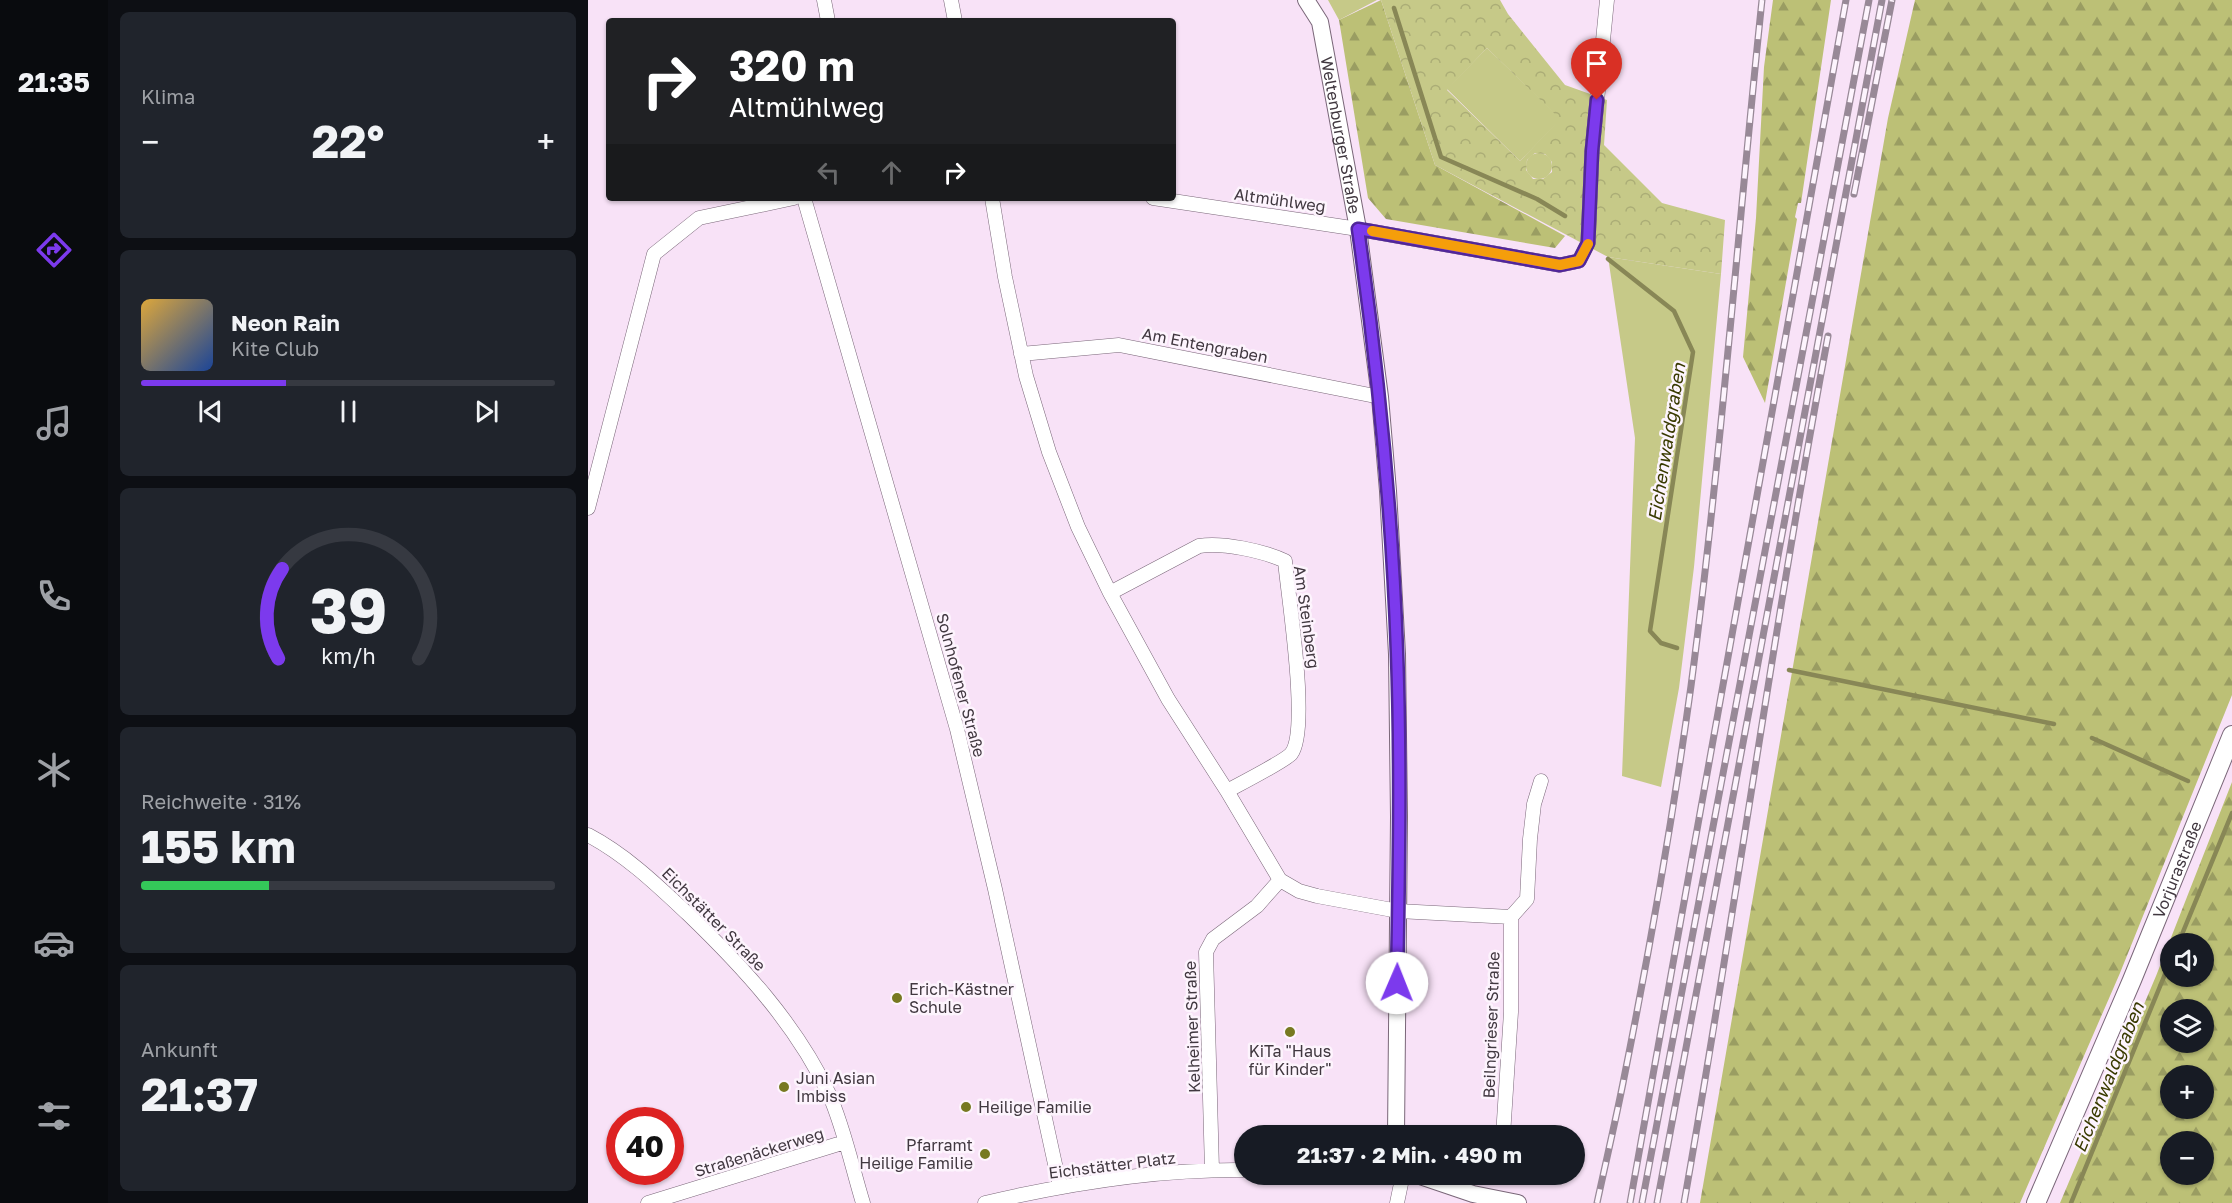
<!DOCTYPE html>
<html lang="de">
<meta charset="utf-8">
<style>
body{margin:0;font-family:"Golos Text",sans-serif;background:#20242c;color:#f1f3f6;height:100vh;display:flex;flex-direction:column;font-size:22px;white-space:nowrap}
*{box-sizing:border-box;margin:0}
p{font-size:20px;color:#9ea1a6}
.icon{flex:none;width:33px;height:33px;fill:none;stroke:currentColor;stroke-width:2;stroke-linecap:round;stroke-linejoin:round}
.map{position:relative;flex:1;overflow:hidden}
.drawer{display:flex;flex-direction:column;gap:12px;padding:12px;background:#0d0f14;width:480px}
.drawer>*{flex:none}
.guide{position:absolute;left:18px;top:18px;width:570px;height:183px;border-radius:6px;box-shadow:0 2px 4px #0004;background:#202124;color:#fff;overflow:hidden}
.tools{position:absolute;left:1572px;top:933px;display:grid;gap:12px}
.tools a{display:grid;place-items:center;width:54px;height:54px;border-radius:50%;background:#171b24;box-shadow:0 2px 4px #0004;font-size:30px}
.speed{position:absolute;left:18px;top:1107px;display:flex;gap:12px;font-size:30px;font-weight:700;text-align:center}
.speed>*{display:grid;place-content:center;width:78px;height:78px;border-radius:50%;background:#171b24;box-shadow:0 2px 4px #0004;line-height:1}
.speed .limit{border:9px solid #d22;background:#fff;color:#111}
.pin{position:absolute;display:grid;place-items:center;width:51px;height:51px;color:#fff;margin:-62px -26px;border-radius:50% 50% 50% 0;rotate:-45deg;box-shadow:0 0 6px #0007}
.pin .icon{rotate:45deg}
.me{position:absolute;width:66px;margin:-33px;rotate:1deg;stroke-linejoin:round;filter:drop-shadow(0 0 4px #0008)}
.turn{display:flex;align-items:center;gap:21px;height:126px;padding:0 24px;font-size:27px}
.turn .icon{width:78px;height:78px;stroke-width:2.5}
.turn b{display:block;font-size:42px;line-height:51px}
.lanes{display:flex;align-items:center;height:57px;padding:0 24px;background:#0003;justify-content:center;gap:30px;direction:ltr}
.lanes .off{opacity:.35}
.big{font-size:45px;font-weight:700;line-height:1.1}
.drawer .widget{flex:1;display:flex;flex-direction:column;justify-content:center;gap:9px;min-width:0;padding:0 21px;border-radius:9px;background:#20242c}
.drawer .dial{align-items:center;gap:0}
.dial svg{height:156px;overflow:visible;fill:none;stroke:#363941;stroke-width:7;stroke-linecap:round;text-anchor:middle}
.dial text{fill:#f1f3f6;stroke:none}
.song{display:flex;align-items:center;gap:18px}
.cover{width:72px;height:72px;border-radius:9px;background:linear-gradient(135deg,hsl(40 70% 55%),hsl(220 70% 35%))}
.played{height:6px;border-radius:3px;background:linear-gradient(90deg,#7c3aed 35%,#363941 35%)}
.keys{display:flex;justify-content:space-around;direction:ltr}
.heat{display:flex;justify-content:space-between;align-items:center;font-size:33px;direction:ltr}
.charge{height:9px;border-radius:4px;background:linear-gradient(90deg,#34c759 31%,#363941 0)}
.trip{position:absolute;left:646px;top:1125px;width:351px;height:60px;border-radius:30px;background:#171b24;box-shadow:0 2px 4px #0004;font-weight:700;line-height:60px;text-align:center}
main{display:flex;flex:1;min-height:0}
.tabs{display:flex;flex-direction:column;width:108px;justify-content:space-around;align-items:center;background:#090b0e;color:#9ea1a6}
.tabs .icon{width:42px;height:42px}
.tabs .on{color:#7c3aed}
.tabs b{font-size:27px;color:#f1f3f6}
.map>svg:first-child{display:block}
.green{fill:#c6c988}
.forest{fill:url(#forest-firs);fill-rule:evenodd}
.park{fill:url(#park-crowns);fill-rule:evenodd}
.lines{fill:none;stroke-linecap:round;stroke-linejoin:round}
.stream{stroke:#888756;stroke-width:4.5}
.minor-casing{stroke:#7a6779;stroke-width:15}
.tertiary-casing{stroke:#7a6779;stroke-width:18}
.secondary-casing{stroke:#7a6779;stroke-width:20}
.minor{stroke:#fff;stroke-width:14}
.tertiary{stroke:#fff;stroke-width:16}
.secondary{stroke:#fff;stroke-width:18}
.rail-casing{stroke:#988997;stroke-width:7}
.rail{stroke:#fdf4fd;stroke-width:4.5;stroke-dasharray:14;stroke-linecap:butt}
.route-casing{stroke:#51269a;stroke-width:15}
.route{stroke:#7c3aed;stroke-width:10}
.slow{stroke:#f59e0b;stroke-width:10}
.poi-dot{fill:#777921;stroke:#fdf4fd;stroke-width:2}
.labels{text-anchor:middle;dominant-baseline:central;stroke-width:5;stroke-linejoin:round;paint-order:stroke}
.street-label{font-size:16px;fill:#413840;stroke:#fdf4fd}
.poi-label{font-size:16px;fill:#413840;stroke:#fdf4fd;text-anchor:start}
.water-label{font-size:18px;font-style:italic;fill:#393a00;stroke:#fdf4fd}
</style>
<main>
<nav class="tabs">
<b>21:35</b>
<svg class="icon on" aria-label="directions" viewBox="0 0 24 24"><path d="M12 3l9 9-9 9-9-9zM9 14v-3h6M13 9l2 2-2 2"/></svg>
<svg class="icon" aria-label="music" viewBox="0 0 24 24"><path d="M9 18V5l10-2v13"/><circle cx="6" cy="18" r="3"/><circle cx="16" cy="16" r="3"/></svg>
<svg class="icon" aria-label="phone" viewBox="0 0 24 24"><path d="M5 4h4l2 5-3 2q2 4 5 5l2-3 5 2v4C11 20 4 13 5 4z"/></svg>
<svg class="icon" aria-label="climate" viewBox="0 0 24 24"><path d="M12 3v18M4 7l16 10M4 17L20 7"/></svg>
<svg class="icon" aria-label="car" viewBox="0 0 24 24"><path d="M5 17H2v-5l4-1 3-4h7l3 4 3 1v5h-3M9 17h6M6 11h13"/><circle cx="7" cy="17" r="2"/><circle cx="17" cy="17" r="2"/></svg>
<svg class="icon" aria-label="filters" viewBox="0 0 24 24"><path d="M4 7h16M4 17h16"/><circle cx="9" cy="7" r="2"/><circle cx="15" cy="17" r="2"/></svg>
</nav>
<section class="drawer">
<div class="widget"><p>Klima</p>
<div class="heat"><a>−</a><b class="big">22°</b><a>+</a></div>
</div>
<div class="widget">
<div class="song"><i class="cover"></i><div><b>Neon Rain</b><p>Kite Club</p></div></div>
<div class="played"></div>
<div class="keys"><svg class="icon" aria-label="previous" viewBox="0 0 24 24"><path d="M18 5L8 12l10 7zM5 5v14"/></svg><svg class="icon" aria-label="pause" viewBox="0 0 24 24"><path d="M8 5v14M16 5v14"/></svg><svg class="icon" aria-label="next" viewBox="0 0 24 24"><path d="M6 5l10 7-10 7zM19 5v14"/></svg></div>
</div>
<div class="widget dial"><svg viewBox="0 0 100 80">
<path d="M14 69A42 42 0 1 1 86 69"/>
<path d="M14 69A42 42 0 0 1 16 23" stroke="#7c3aed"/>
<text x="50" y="56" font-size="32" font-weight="700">39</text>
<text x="50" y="72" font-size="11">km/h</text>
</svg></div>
<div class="widget"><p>Reichweite · 31%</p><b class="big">155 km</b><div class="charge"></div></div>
<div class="widget"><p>Ankunft</p><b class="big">21:37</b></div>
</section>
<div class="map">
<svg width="1644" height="1203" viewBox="0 0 1644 1203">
<defs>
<pattern id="forest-firs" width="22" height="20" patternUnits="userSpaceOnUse" patternTransform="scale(1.5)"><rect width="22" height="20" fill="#bcc076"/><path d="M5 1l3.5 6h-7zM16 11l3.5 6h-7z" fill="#9a9d62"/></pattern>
<pattern id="park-crowns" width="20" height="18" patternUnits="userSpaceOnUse" patternTransform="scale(1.5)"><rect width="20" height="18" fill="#c6c988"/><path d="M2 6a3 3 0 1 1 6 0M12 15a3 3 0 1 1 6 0" fill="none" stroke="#abad76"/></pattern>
</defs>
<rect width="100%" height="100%" fill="#f8e2f7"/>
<path class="green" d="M740 0H789L751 20Z
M899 48 973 119 932 161 859 89Z
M938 166a13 13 0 1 1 26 0a13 13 0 1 1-26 0Z
M1020 257 1133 274 1106 567 1091 688 1073 787 1034 776 1047 438Z"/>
<path class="forest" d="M793 0 847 165 977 236 967 248 798 219 780 198 751 20Z
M1185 0H1243L1213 203H1210L1207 217 1209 219 1177 403 1155 357 1168 218 1176 67Z
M1327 0H1644V695L1532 973 1432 1203H1112L1300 118Z
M1644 782V1203H1472L1568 976ZM1582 944H1616V976H1582ZM1582 1010H1616V1042H1582ZM1582 1076H1616V1108H1582ZM1582 1142H1616V1174H1582Z"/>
<path class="park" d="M793 0H912L920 14 977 85 1019 100 1016 145 1074 203 1137 220 1133 274 1020 257 847 165ZM899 48 972 119 932 161 859 90ZM947 153 957 154 964 162V172L955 179H945L938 170 939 160Z"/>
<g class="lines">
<path class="stream" d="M806 8 853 157 949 199 977 216
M1020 259 1086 311 1105 352 1062 631 1073 643 1089 648
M1201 670 1466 724
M1504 738 1600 781
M1590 944 1644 813
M1483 1203 1582 962"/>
<defs>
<path id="minor" d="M236 0 240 21
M363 0 367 21
M216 198 369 729 407 889 472 1187
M404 198 417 277 438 376 461 452 490 527 522 593 580 699 639 791 692 880 711 891 729 896 810 911 923 917
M565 198 770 229 972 265 991 261 1000 243 1004 151 1019 0
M433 354 531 345 792 397
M0 508 66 254 111 218 206 198
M522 593 611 546C634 542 676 551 697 561 700 595 722 731 703 754 695 762 652 784 639 791
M0 835C38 855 69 885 100 914 155 967 208 1024 241 1094 256 1128 264 1167 275 1203
M915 1136 923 1012V917L939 899 942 839 946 804 953 781
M624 1170 618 952 625 939 669 906 692 880
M765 1174H776
M60 1203 257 1142
M397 1203C482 1183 570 1169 657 1170
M809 1203 815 1174"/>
<g id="tertiary">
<path id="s1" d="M718 0 732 22 770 229 792 397 800 491 809 654 811 817 808 1136"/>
<path d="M826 1174 885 1194 930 1203"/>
</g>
<g id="secondary">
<path id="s2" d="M1448 1203 1544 980 1644 735"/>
</g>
</defs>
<use href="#minor" class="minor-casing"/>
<use href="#tertiary" class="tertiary-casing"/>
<use href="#secondary" class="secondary-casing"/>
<use href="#minor" class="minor"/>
<use href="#tertiary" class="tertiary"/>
<use href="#secondary" class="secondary"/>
<defs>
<path id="rail" d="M1266 194 1304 0
M1009 1203C1018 1161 1028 1119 1036 1078 1062 948 1085 817 1103 686 1133 458 1150 229 1174 0
M1042 1203 1258 0
M1054 1203 1281 0
M1069 1203 1294 0
M1096 1203C1147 914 1186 624 1240 336"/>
</defs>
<use href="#rail" class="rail-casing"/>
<use href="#rail" class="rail"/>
</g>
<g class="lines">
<defs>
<path id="route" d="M809 983C811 873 813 762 809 652 804 510 790 369 770 229L972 265 991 261 1000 243 1004 151 1009 100"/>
</defs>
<use href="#route" class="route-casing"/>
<use href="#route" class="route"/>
<path class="slow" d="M784 231 972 265 991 261 1000 244"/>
</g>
<g class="poi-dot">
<circle cx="309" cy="998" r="6"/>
<circle cx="702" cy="1032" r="6"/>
<circle cx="196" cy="1087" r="6"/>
<circle cx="378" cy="1107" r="6"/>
<circle cx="397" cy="1154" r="6"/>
</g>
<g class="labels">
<g class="street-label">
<text stroke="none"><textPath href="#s1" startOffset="141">Weltenburger Straße</textPath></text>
<text transform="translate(692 200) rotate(8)">Altmühlweg</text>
<text transform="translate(617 345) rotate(11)">Am Entengraben</text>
<text transform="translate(719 617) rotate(82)">Am Steinberg</text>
<text transform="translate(373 685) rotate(75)">Solnhofener Straße</text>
<text stroke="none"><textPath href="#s2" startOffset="362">Vorjurastraße</textPath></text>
<text transform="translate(126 919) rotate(45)">Eichstätter Straße</text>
<text transform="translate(903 1025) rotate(-88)">Beilngrieser Straße</text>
<text transform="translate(604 1027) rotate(-92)">Kelheimer Straße</text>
<text transform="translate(171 1152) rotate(-17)">Straßenäckerweg</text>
<text transform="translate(524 1165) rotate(-7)">Eichstätter Platz</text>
</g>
<g class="poi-label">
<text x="321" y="989">Erich-Kästner<tspan x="321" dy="18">Schule</tspan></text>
<text x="702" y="1051" text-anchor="middle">KiTa "Haus<tspan x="702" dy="18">für Kinder"</tspan></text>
<text x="208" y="1078">Juni Asian<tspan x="208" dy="18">Imbiss</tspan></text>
<text x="390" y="1107">Heilige Familie</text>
<text x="385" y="1145" text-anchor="end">Pfarramt<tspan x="385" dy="18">Heilige Familie</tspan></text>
</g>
<g class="water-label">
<text transform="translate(1078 442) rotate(-81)">Eichenwaldgraben</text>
<text transform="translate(1520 1077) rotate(-68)">Eichenwaldgraben</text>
</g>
</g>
</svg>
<div class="tools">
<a><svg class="icon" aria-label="sound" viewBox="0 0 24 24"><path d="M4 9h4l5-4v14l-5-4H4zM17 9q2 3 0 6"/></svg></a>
<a><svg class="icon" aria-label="layers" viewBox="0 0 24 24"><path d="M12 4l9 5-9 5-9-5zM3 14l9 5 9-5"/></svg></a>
<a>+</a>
<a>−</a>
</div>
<div class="speed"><div class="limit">40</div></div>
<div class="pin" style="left:1009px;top:100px;background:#d93025"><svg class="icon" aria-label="arrive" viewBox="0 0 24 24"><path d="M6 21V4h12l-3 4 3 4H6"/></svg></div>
<svg class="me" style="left:809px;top:983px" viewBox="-20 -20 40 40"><circle r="19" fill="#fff"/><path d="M0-13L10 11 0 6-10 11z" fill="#7c3aed"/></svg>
<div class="trip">21:37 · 2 Min. · 490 m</div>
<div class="guide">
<div class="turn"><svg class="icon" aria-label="right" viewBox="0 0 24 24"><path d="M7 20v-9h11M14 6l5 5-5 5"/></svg><div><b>320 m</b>Altmühlweg</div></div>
<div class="lanes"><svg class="icon off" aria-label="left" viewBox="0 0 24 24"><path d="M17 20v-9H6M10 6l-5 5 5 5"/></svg><svg class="icon off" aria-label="ahead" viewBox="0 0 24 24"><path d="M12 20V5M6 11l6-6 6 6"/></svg><svg class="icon" aria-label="right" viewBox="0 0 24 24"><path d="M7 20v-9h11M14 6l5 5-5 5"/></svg></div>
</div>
</div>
</main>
